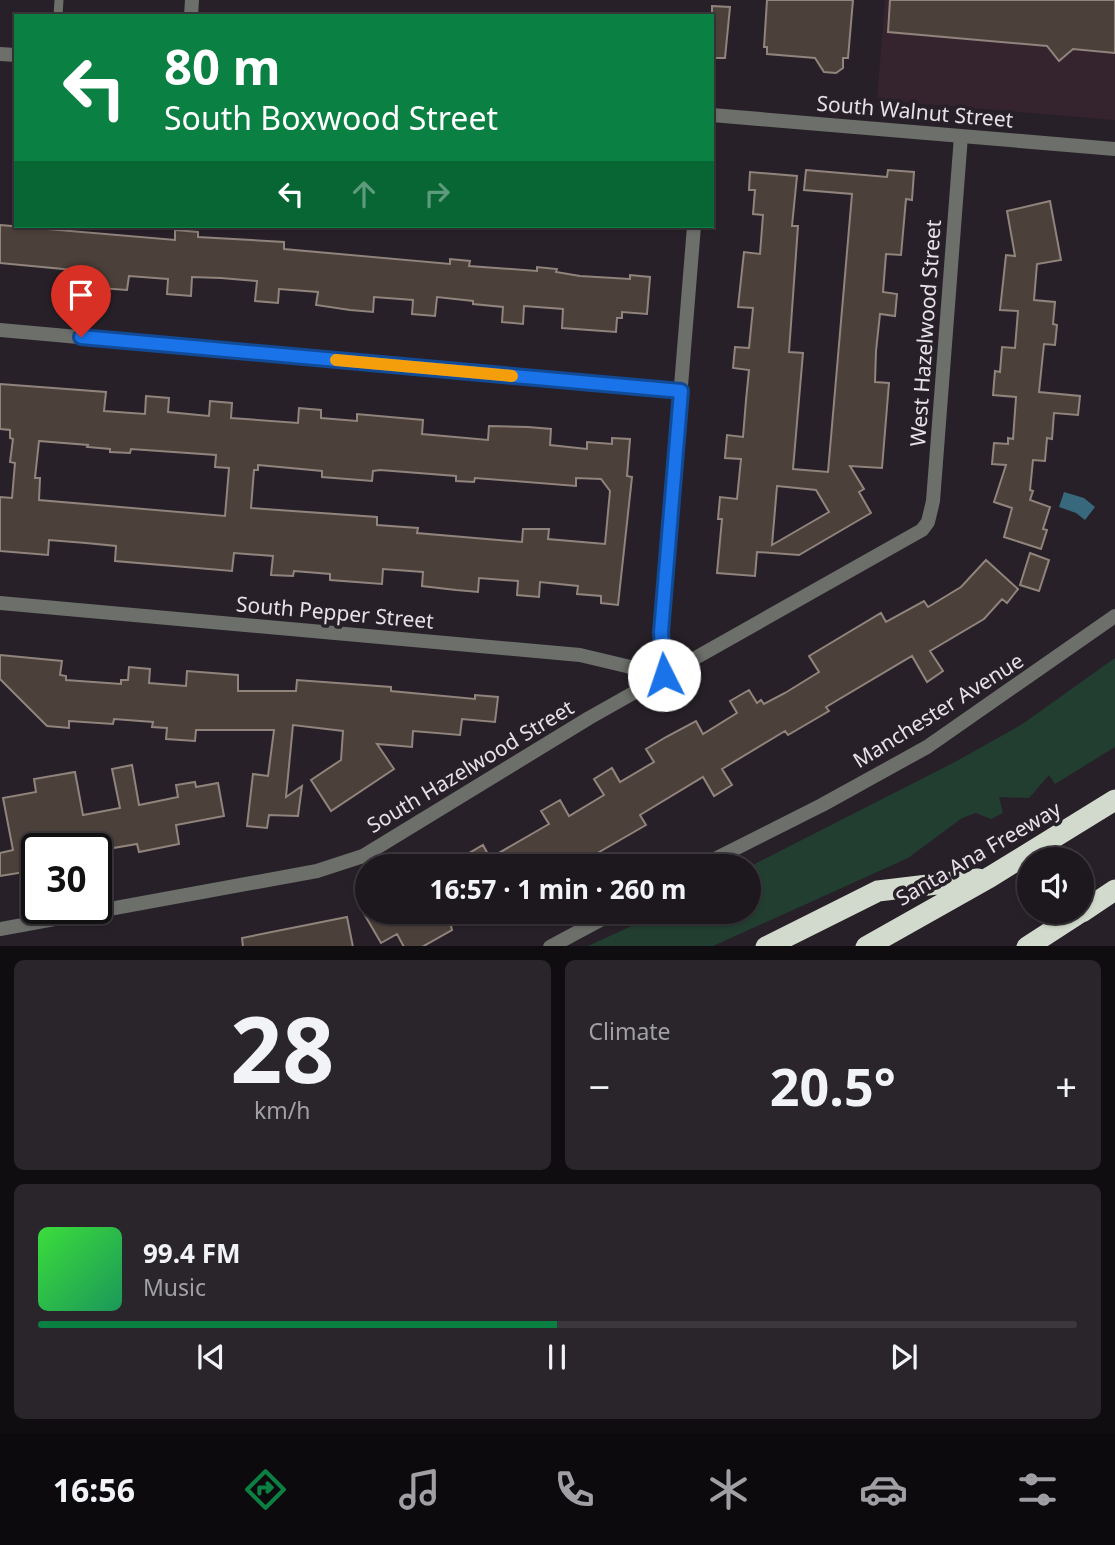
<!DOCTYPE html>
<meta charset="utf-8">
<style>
body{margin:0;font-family:"Noto Sans",sans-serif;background:#2a252b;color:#f1f3f6;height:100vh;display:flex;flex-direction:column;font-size:26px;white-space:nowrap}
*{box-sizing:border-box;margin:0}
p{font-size:23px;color:#a0a0a4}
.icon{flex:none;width:38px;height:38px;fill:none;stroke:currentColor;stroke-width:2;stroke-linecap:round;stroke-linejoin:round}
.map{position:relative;height:946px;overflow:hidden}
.details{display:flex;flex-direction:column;gap:14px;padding:14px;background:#100d10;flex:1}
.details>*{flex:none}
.hud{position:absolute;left:14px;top:14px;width:700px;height:214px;border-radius:0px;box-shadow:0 2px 5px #0004,0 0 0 2px #3b373c;background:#0b8043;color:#fff;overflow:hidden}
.tools{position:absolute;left:1017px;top:847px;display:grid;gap:14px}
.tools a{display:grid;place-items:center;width:77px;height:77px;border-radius:50%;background:#1d181e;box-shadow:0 2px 5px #0004,0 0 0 2px #3b373c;font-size:35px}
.speed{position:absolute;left:21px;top:833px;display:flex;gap:14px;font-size:35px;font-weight:700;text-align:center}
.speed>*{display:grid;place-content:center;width:91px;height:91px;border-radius:50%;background:#1d181e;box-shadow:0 2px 5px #0004,0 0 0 2px #3b373c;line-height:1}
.speed .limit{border:4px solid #111;border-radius:10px;background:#fff;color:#111}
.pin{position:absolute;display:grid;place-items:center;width:60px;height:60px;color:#fff;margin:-72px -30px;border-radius:50% 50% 50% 0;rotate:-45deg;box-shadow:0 0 7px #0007}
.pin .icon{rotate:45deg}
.me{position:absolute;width:77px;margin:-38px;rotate:356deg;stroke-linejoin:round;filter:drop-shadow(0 0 5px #0008)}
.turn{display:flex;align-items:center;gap:24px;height:147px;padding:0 35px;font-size:32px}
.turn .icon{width:91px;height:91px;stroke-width:2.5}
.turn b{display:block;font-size:49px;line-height:60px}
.lanes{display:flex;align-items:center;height:66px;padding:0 35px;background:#0003;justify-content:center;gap:35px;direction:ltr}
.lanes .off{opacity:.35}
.big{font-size:52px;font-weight:700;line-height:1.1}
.details .card{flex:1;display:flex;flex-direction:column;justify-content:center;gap:10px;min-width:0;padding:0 24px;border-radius:10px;background:#2a252b}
.details .dial{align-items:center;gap:0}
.dial b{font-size:91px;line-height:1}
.song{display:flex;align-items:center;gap:21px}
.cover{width:84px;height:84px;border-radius:10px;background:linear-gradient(135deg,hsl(120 70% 55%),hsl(150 70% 35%))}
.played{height:7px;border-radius:4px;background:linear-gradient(90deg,#0b8043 50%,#3b373c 50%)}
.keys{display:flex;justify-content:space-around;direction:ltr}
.heat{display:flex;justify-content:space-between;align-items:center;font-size:38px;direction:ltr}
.details .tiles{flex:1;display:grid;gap:14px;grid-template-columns:1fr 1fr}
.card:last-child{grid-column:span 2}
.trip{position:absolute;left:355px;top:854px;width:406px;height:70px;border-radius:35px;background:#1d181e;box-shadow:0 2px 5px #0004,0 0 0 2px #3b373c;font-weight:700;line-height:70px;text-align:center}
.dock{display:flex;height:112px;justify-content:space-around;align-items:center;background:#0c0a0c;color:#a0a0a4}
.dock .icon{width:49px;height:49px}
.dock .on{color:#0b8043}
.dock b{font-size:32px;color:#f1f3f6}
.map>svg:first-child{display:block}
.education{fill:#35242e}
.green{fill:#223e31}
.water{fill:#38687c}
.building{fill:#4c413a;stroke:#90847c;stroke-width:2;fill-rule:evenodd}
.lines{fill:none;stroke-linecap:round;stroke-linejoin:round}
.service{stroke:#6c6f6a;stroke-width:9}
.minor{stroke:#6c6f6a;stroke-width:14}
.tertiary{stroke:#6c6f6a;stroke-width:14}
.motorway{stroke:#d2dacd;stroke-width:21}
.route-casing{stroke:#114b97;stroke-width:18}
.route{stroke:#1a73e8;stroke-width:12}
.slow{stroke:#f59e0b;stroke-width:12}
.labels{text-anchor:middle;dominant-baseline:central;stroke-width:7;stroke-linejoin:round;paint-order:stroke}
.street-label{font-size:21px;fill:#e6e1e6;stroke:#272028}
</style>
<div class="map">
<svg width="1115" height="947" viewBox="0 0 1115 947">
<rect width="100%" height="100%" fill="#272028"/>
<path class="education" d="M885 0H1115V120L877 100Z"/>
<path class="green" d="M1115 658V747L1055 784 1049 775 1029 798 999 797 1003 813 991 819 976 813 962 818 908 858 713 946H588L662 912H749V867L953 763 1021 725Z"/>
<path class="water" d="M1064 492 1084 498 1095 507 1085 520 1076 513 1059 507Z"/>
<path class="building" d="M767 0H853L848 58H843V68L836 73 824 72 815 58 767 54V47H764Z
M890 0H1115V53L1073 49 1059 61 1047 46 888 32Z
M712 6 730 7 725 58H712Z
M806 170 887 177 888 170 914 172 912 200 906 199 901 255 886 254 883 292 897 294 895 316 880 314 876 351 875 382 889 383 882 468 850 466 864 489 859 492 871 513 799 555 757 552 755 576 717 573 722 519H718L720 497 737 499 741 459 725 458 727 435 743 437 746 400 749 370 733 368 735 347 749 348 753 308 738 307 744 252 760 254 763 215 753 214 755 190H749L750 172 797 176 792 226H798L789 352 803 353 793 469 828 472 852 194 804 190ZM777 486 816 490 829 512 772 545Z
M1050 201 1061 260 1037 264 1034 300 1055 302 1053 324 1057 325 1055 345 1044 344 1039 392 1080 396 1078 415 1054 413 1052 439 1047 438 1045 461 1033 460 1030 490 1033 491 1030 500 1050 507 1043 529 1047 530 1041 549 1004 537 1012 508 994 502 1006 465 992 464 994 443 1008 444V438L1013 439 1016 397 993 395 995 371 1000 372 1002 347 1015 348 1018 311 1000 310 1006 255 1015 256 1007 211Z
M0 225 175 240V230L198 232V237L284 242V249L450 264V259L470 261 469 266 537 271V267L557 269 556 272 580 276 630 279V275L650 277 647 314 622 312V318H617L616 332 562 328 563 309 524 306 523 324 502 322 503 307 473 304V301L437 297 435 316 412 314 413 300 374 297 373 312 350 310 316 305 318 292 279 289 278 303 255 301 257 281 221 278 192 277 191 296 167 294 168 279 129 276 127 290 71 286 73 270 0 263Z
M0 384 106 392 104 411 145 414 146 396 169 398 168 412 209 416 210 401 232 403 231 418 298 423 299 408 321 410V418L357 421V414L423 420 422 434 488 440 489 426 528 427 551 429 550 445 587 449V442L612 444V438L630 439 627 476 632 477 618 605 601 603V596L577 594 578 586 540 582 539 597 517 595 518 581 479 578 478 592 456 590 422 586 423 572 383 569 382 584 330 580V574L294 571 293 576 271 575 273 556 234 553 232 571 115 561 116 546 86 543 49 540 48 555 0 551V497L12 498 15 463 10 462 13 439 10 438V430L0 429ZM39 441 88 445 87 447 110 449V452L130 453 131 449 216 455 215 467 229 468 225 516 39 500 40 478H35ZM258 465 322 471V477L372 481 373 471 380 470 456 476V481L474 482 475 478 576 486V478L601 479 610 491 605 544 548 539 549 529H523L522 542 417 533 418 528 377 525V517L251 508 254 470H258Z
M1030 553 1049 560 1039 591 1020 585Z
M986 560 1018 589 1007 603 1002 599 984 619 930 651 943 671 927 682 912 656 826 707 829 711 812 721 788 735 785 731 722 769 732 785 714 796 703 777 640 815 646 825 575 866 569 858 554 866H447L483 845 490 858 549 824 541 811 560 800 569 816 604 795 594 779 612 768 620 782 654 762 646 749 666 737 696 721 703 734 737 713 730 701 749 690 757 703 761 700 764 704 785 693 819 672 809 656 881 613 886 622 924 601 928 607 961 587Z
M0 655 62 661 60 675 66 676V680L121 684V680H128L129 667 150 669 149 683 186 686 187 671 238 675V691H296L297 680 391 687V691L475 699V695L498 697 495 722 462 719 460 735 413 731 412 747 377 744 394 769 331 811 311 780 341 760 343 731 293 725 286 797 302 786 298 816 269 815 267 828 247 826 253 774 268 776 274 730H196L195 741 166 739 167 728 152 727 153 722 114 719 113 724 69 721V728L47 726 0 679Z
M132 765 139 805 178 797 176 785 195 782 196 787 218 783 224 816 176 825 179 844 139 852 137 844 96 851V849H37V870L0 876V853L13 850 3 798 36 792 34 779 75 772 83 815 120 808 112 769Z
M363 912H476L451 926 452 930 422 947H404L397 934 381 943Z
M347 917 353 947H243L242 938Z"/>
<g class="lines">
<path class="service" d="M58 16 59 0"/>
<path class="minor" d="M191 16 192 0
M0 330 681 391
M0 603 580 655 664 675 661 632 694 226
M0 929 317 871 363 856 589 718 922 530 928 522 933 501 961 136"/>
<path class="tertiary" d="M0 54 16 55
M712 115 1115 149
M701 866 822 805 927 747 1115 616
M550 947 615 912"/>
<path class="motorway" d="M1082 912 1115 890
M766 947 878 891 978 879
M866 947 990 877 1115 800
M1027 947 1081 912"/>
</g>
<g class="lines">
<defs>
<path id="route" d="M81 337 681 391 661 632 664 675"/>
</defs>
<use href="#route" class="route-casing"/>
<use href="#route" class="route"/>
<path class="slow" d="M336 360 512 376"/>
</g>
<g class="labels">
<g class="street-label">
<text transform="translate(915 111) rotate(5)">South Walnut Street</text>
<text transform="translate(925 333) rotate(-86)">West Hazelwood Street</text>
<text transform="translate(335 612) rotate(5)">South Pepper Street</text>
<text transform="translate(938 710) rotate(-32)">Manchester Avenue</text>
<text transform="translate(470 766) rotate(-31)">South Hazelwood Street</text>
<text transform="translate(978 853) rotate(-30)">Santa Ana Freeway</text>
</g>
</g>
</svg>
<div class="tools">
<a><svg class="icon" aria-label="sound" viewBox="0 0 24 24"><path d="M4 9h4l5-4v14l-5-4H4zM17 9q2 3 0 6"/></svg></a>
</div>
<div class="speed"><div class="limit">30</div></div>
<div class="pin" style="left:81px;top:337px;background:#d93025"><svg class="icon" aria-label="arrive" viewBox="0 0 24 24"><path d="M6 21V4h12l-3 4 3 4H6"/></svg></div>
<svg class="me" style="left:664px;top:675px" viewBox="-20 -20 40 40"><circle r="19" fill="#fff"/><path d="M0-13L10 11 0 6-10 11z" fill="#1a73e8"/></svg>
<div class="trip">16:57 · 1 min · 260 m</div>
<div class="hud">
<div class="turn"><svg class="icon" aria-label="left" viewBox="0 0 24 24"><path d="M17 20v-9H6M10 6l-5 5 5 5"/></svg><div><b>80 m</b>South Boxwood Street</div></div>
<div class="lanes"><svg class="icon" aria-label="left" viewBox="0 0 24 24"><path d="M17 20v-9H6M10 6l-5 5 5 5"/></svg><svg class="icon off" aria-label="ahead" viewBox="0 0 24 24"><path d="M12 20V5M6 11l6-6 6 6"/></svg><svg class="icon off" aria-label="right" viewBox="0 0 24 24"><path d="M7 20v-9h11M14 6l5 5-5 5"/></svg></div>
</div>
</div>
<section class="details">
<div class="tiles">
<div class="card dial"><b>28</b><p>km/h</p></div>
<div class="card"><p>Climate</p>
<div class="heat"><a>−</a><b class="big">20.5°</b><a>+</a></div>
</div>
<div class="card">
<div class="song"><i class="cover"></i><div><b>99.4 FM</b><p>Music</p></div></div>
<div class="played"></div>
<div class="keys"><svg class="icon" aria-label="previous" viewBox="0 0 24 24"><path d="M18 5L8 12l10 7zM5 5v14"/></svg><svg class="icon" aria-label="pause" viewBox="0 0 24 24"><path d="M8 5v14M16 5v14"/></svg><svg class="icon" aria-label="next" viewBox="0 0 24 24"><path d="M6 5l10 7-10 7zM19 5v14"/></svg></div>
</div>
</div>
</section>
<nav class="dock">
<b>16:56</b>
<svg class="icon on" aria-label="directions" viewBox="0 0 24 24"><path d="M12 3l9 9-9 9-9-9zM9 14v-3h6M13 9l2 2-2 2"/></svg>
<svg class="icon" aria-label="music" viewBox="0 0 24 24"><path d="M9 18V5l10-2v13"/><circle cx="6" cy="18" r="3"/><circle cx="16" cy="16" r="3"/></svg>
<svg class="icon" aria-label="phone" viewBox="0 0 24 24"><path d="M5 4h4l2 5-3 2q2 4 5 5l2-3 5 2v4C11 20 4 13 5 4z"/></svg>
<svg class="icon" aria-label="climate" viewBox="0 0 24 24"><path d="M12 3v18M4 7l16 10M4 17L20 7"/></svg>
<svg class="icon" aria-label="car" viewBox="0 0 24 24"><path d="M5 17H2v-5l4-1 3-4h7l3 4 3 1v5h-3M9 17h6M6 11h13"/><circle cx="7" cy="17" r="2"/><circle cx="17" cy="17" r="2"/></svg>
<svg class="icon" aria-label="filters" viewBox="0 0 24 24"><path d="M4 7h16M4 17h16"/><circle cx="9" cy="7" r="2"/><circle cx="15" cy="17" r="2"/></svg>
</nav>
